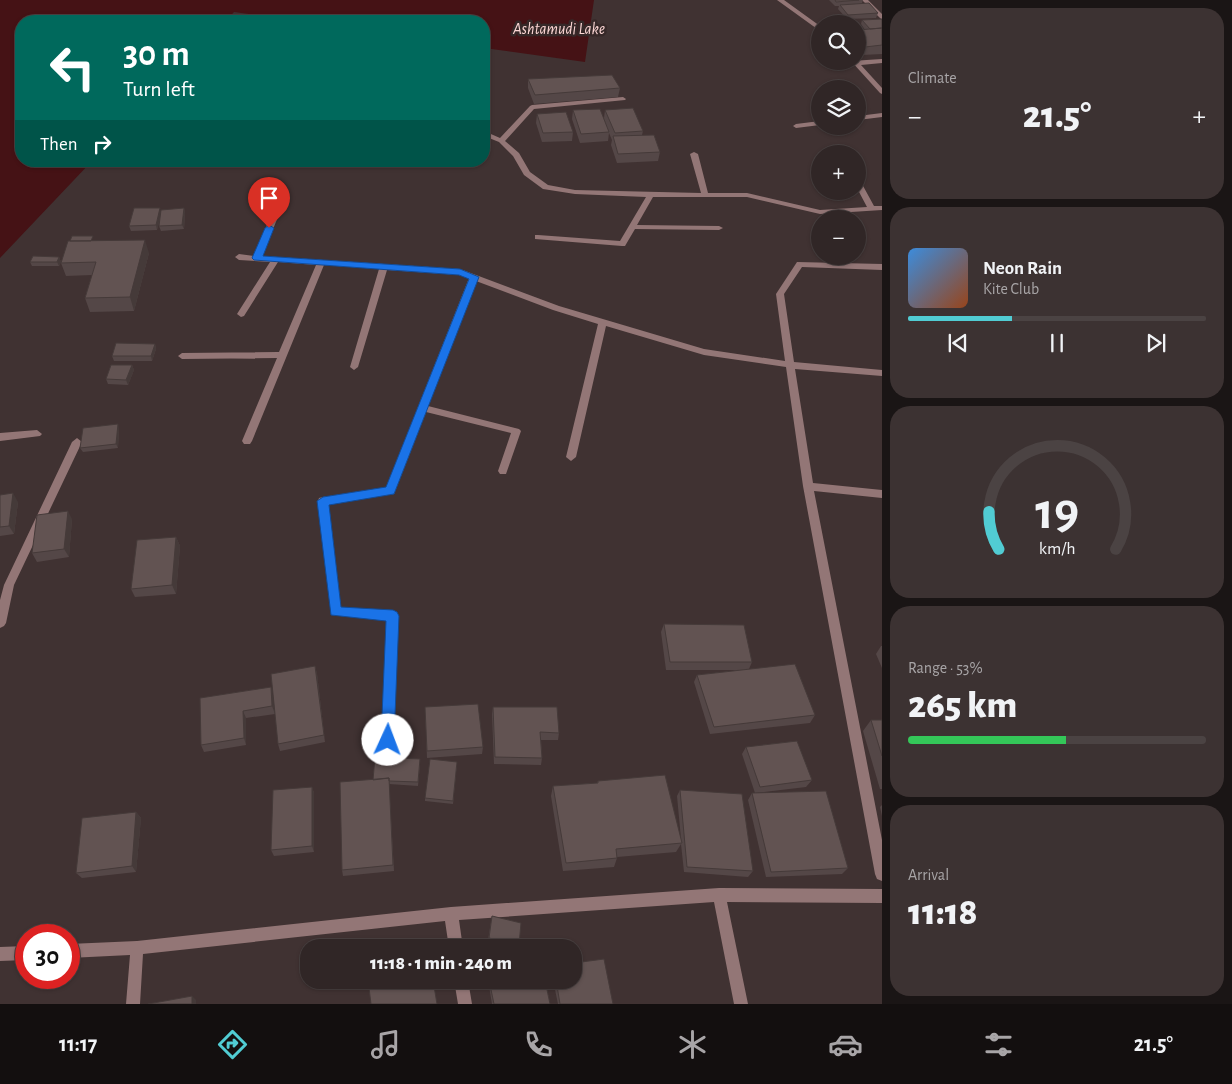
<!DOCTYPE html>
<meta charset="utf-8">
<style>
body{margin:0;font-family:"Alegreya Sans",sans-serif;background:#3c3232;color:#f1f3f6;height:100vh;display:flex;flex-direction:column;font-size:19px;white-space:nowrap}
*{box-sizing:border-box;margin:0}
p{font-size:16px;color:#a8a5a7}
.icon{flex:none;width:28px;height:28px;fill:none;stroke:currentColor;stroke-width:2;stroke-linecap:round;stroke-linejoin:round}
.map{position:relative;flex:1;overflow:hidden}
.side{display:flex;flex-direction:column;gap:8px;padding:8px;background:#1a1515;width:350px}
.side>*{flex:none}
.banner{position:absolute;left:15px;top:15px;width:475px;height:152px;border-radius:20px;box-shadow:0 1px 4px #0004,0 0 0 1px #4b4343;background:#00695c;color:#fff;overflow:hidden}
.fabs{position:absolute;left:811px;top:15px;display:grid;gap:10px}
.fabs a{display:grid;place-items:center;width:55px;height:55px;border-radius:50%;background:#302626;box-shadow:0 1px 4px #0004,0 0 0 1px #4b4343;font-size:25px}
.speed{position:absolute;left:15px;top:924px;display:flex;gap:10px;font-size:25px;font-weight:700;text-align:center}
.speed>*{display:grid;place-content:center;width:65px;height:65px;border-radius:50%;background:#302626;box-shadow:0 1px 4px #0004,0 0 0 1px #4b4343;line-height:1}
.speed .limit{border:8px solid #d22;background:#fff;color:#111}
.pin{position:absolute;display:grid;place-items:center;width:42px;height:42px;color:#fff;margin:-51px -21px;border-radius:50% 50% 50% 0;rotate:-45deg;box-shadow:0 0 5px #0007}
.pin .icon{rotate:45deg}
.me{position:absolute;width:55px;margin:-28px;rotate:2deg;stroke-linejoin:round;filter:drop-shadow(0 0 4px #0008)}
.turn{display:flex;align-items:center;gap:18px;height:105px;padding:0 25px;font-size:22px}
.turn .icon{width:65px;height:65px;stroke-width:2.5}
.turn b{display:block;font-size:35px;line-height:42px}
.then{display:flex;align-items:center;height:48px;padding:0 25px;background:#0003;gap:10px;font-size:19px}
.big{font-size:38px;font-weight:800;line-height:1.1}
.side .tile{flex:1;display:flex;flex-direction:column;justify-content:center;gap:8px;min-width:0;padding:0 18px;border-radius:20px;background:#3c3232}
.side .dial{align-items:center;gap:0}
.dial svg{height:130px;overflow:visible;fill:none;stroke:#4b4343;stroke-width:7;stroke-linecap:round;text-anchor:middle}
.dial text{fill:#f1f3f6;stroke:none}
.song{display:flex;align-items:center;gap:15px}
.cover{width:60px;height:60px;border-radius:8px;background:linear-gradient(135deg,hsl(210 70% 55%),hsl(20 70% 35%))}
.played{height:5px;border-radius:2px;background:linear-gradient(90deg,#51ccd3 35%,#4b4343 35%)}
.keys{display:flex;justify-content:space-around;direction:ltr}
.heat{display:flex;justify-content:space-between;align-items:center;font-size:28px;direction:ltr}
.charge{height:8px;border-radius:4px;background:linear-gradient(90deg,#34c759 53%,#4b4343 0)}
.trip{position:absolute;left:300px;top:939px;width:282px;height:50px;border-radius:20px;background:#302626;box-shadow:0 1px 4px #0004,0 0 0 1px #4b4343;font-weight:800;line-height:50px;text-align:center}
.tabs{display:flex;height:80px;justify-content:space-around;align-items:center;background:#130f0f;color:#a8a5a7}
.tabs .icon{width:35px;height:35px}
.tabs .selected{color:#51ccd3}
.tabs b{font-size:22px;color:#f1f3f6}
main{display:flex;flex:1;min-height:0}
.map>svg:first-child{display:block}
.water{fill:#451215}
.lines{fill:none;stroke-linecap:round;stroke-linejoin:round}
.lane{fill:#937676;fill-rule:evenodd}
.street{fill:#937676;fill-rule:evenodd}
.wall{fill:#544747}
.shaded-wall{fill:#453a39}
.building{fill:#625352;stroke:#453a39}
.route{fill:#1a73e8;stroke:#114b97}
.labels{text-anchor:middle;dominant-baseline:central;stroke-width:5;stroke-linejoin:round;paint-order:stroke}
.far-water-label{font-size:16px;font-style:italic;fill:#fcd6d4;stroke:#362828}
</style>
<main>
<div class="map">
<svg width="882" height="1004" viewBox="0 0 882 1004">
<rect width="100%" height="100%" fill="#403232"/>
<path class="water" d="M0 0H594L585 62 484 48V21H298L234 12 226 21H21V161H92L0 258Z"/>
<g class="lines">
<path class="lane" d="M882 113V117L858 120V116Z
M820 121V125L796 128 793 126 796 124Z"/>
<path class="street" d="M777 0H784L820 26V31Z
M862 0H868L882 14V20Z
M882 59V63L861 65 882 88V94L880 93 851 61Z
M623 97 626 99 625 100 534 109 505 141 519 153 530 172 548 185 575 190 701 193 690 154 694 152 698 154 708 193H747L820 210 867 207 858 190V182L862 184 874 206H882V210L820 214 747 197H653L637 225 719 226 723 228 719 230 635 229 625 246H622L535 239V235H538L620 241 646 197 575 194 543 189 524 175 513 156 499 142 484 136V131L500 138 530 106 532 105Z
M273 210H279L280 212 262 256 460 269 559 306 704 349 785 361 776 294 797 262 882 264V270L802 267 784 294 794 362 882 370V376L795 369 813 483 882 490V498L814 491 882 840V881L877 879 875 874 803 486 786 367 704 355 606 326 576 457 571 461 566 457 598 324 553 310 476 281 428 406 519 429 521 431 506 474H500L498 471 511 433 426 412 394 494 328 504 341 608 393 611 397 613 398 616 393 740 391 744 387 746 383 744 381 740 387 620 332 615 318 501 319 498 323 497 386 488 469 278 459 275 387 270 358 367 354 370 350 367 379 269 324 265 252 441 250 444H244L242 441 277 358 182 359 178 356 182 353 279 352 316 265 278 262 244 316 241 317 237 314 270 262 239 260 235 257 239 254 254 256Z
M37 430 42 434 40 436 0 441V433Z
M77 438 82 442 14 585 6 623 4 626 0 628V600L4 585 72 442Z
M719 888 882 889V903L727 902 748 1004H734L714 902 459 920 463 948H449L445 921 143 954 140 1004H126L130 955 69 958V944L137 941 451 907Z
M26 946V960L0 961V947Z
M454 980H468L472 1004H458Z"/>
</g>
<path class="wall" d="M829 0H863L862 3 878 13 876 18 847 19 838 9 839 6H835Z
M882 19V54L862 55 858 50V30H865L861 24 862 20Z
M528 79 620 88 618 97 534 104 528 88Z
M573 110 604 118 605 110 643 131 642 135 660 152 658 161 617 163 611 145 612 140 609 133 608 141 580 143 572 119Z
M537 114 573 132 572 141 542 142 536 123Z
M184 208 185 213 184 229 161 231 159 226 161 214 157 230 131 231 129 226 161 212Z
M95 241 149 253 134 311 90 312 85 298 92 275 66 276 61 263Z
M59 257 61 262 59 266H32L30 262Z
M155 344 156 349 152 361H114L112 356Z
M132 365 134 370 128 385 108 384 106 379Z
M119 429 118 448 83 452 80 448Z
M0 495 18 502 14 534 0 536Z
M72 519 69 557 37 562 32 553Z
M176 537 180 546 176 594 135 597 131 589Z
M664 624 752 662 749 669 815 715 810 723 710 734 694 682 697 675 741 670H666L661 632Z
M881 646H882V668L876 654Z
M315 666 317 674 325 742 280 751 278 744Z
M271 687 275 714 246 718V745L204 752 201 745Z
M425 707 483 747 482 754 427 758Z
M493 707 559 733 558 740H541L542 758 541 765 494 764 492 714Z
M871 720H882V789H880L863 731Z
M746 747 812 780 806 787 755 793 848 868 842 874 766 877 748 800 752 793H755L742 754Z
M457 762 453 804 425 801V798Z
M420 763 418 786 389 784 394 871 343 876 342 870 373 780Z
M598 781 681 839 677 796 680 790 753 871 748 877 684 872 681 844 676 852 617 857V858L614 867 563 871 551 796 553 786 597 783Z
M312 787 314 793V852L274 856 271 850Z
M882 805V816L880 807Z
M136 812 141 818 136 872 82 878 76 873Z
M492 916 519 945 518 947 488 940Z
M488 980H545L550 1004H492Z
M553 980H574L613 1004H558Z"/>
<path class="shaded-wall" d="M160 208 161 213 157 230 156 225Z
M184 208 185 213 184 229 182 225Z
M145 240 149 253 134 311 130 297Z
M59 257 61 262 59 266 57 262Z
M155 344 156 349 152 361 151 356Z
M132 365 134 370 128 385 126 380Z
M118 424 119 429 118 448 116 444Z
M13 493 18 502 14 534 9 526Z
M68 511 72 519 69 557 64 549Z
M176 537 180 546 176 594 172 585Z
M315 666 317 674 325 742 324 735Z
M271 687 273 695 275 714 272 706Z
M243 711 246 718V745L244 738Z
M312 787 314 793V852L312 846Z
M136 812 141 818 136 872 132 866Z
M192 996 196 1000V1004H192Z"/>
<path class="building" d="M835 0H859L836 2Z
M869 3 878 13 848 15 840 5Z
M882 19V28L870 29 862 20Z
M882 28V45L865 47 858 37V30Z
M612 75 620 88 535 95 528 79Z
M633 108 643 131 615 133 605 110Z
M600 109 609 132 581 134 573 110Z
M566 112 573 132 543 133 537 114Z
M654 135 660 152 618 154 613 136Z
M134 208H160L156 225 129 226Z
M184 208 182 225 159 226 161 210Z
M72 236H93L91 241H70Z
M145 240 130 297 85 298 96 262 61 263 68 241Z
M33 256 59 257 57 262H30Z
M116 343 155 344 151 356H112Z
M111 365H132L126 380 106 379Z
M118 424 116 444 80 448 83 428Z
M13 493 9 526 0 527V495Z
M68 511 64 549 32 553 37 515Z
M176 537 172 585 131 589 137 540Z
M664 624 744 625 752 662H670Z
M795 664 815 715 714 727 697 675Z
M315 666 324 735 278 744 271 674Z
M271 687 272 706 243 711 244 738 201 745 200 698Z
M478 704 483 747 427 751 425 707Z
M493 707H557L559 733 540 732 542 758 495 757Z
M871 720H882V756Z
M797 741 812 780 760 787 746 747Z
M375 757 420 759 418 782 389 781V778L373 780Z
M430 759 457 762 453 801 425 798Z
M665 775 682 843 616 849 617 858 566 863 553 786 598 783V781Z
M389 778 393 865 342 870 340 782Z
M312 787V846L271 850 273 790Z
M680 790 742 794 753 871 687 867Z
M826 791 848 868 771 872 752 793Z
M136 812 132 866 76 873 82 818Z
M492 916 521 923 519 945 489 938Z
M604 959 613 1004H560L556 980H574V963Z
M368 980H433L437 1004H371Z
M489 980H545L550 1004H494Z
M192 996V1004H148Z"/>
<path class="route" d="M269 225 274 228 263 256 460 269 479 277 394 494 329 505 341 607 393 610 397 612 399 616 394 740 392 744 388 746 383 744 381 740 386 621 331 615 317 501 323 497 386 487 469 279 459 275 254 260 252 258 265 228Z"/>
<g class="labels">
<g class="far-water-label">
<text x="559" y="29">Ashtamudi Lake</text>
</g>
</g>
</svg>
<div class="fabs">
<a><svg class="icon" aria-label="search" viewBox="0 0 24 24"><circle cx="10" cy="10" r="6"/><path d="M15 15l6 6"/></svg></a>
<a><svg class="icon" aria-label="layers" viewBox="0 0 24 24"><path d="M12 4l9 5-9 5-9-5zM3 14l9 5 9-5"/></svg></a>
<a>+</a>
<a>−</a>
</div>
<div class="speed"><div class="limit">30</div></div>
<div class="pin" style="left:269px;top:228px;background:#d93025"><svg class="icon" aria-label="arrive" viewBox="0 0 24 24"><path d="M6 21V4h12l-3 4 3 4H6"/></svg></div>
<svg class="me" style="left:388px;top:740px" viewBox="-20 -20 40 40"><circle r="19" fill="#fff"/><path d="M0-13L10 11 0 6-10 11z" fill="#1a73e8"/></svg>
<div class="trip">11:18 · 1 min · 240 m</div>
<div class="banner">
<div class="turn"><svg class="icon" aria-label="left" viewBox="0 0 24 24"><path d="M17 20v-9H6M10 6l-5 5 5 5"/></svg><div><b>30 m</b>Turn left</div></div>
<div class="then">Then<svg class="icon" aria-label="right" viewBox="0 0 24 24"><path d="M7 20v-9h11M14 6l5 5-5 5"/></svg></div>
</div>
</div>
<section class="side">
<div class="tile"><p>Climate</p>
<div class="heat"><a>−</a><b class="big">21.5°</b><a>+</a></div>
</div>
<div class="tile">
<div class="song"><i class="cover"></i><div><b>Neon Rain</b><p>Kite Club</p></div></div>
<div class="played"></div>
<div class="keys"><svg class="icon" aria-label="previous" viewBox="0 0 24 24"><path d="M18 5L8 12l10 7zM5 5v14"/></svg><svg class="icon" aria-label="pause" viewBox="0 0 24 24"><path d="M8 5v14M16 5v14"/></svg><svg class="icon" aria-label="next" viewBox="0 0 24 24"><path d="M6 5l10 7-10 7zM19 5v14"/></svg></div>
</div>
<div class="tile dial"><svg viewBox="0 0 100 80">
<path d="M14 69A42 42 0 1 1 86 69"/>
<path d="M14 69A42 42 0 0 1 8 46" stroke="#51ccd3"/>
<text x="50" y="56" font-size="32" font-weight="700">19</text>
<text x="50" y="72" font-size="11">km/h</text>
</svg></div>
<div class="tile"><p>Range · 53%</p><b class="big">265 km</b><div class="charge"></div></div>
<div class="tile"><p>Arrival</p><b class="big">11:18</b></div>
</section>
</main>
<nav class="tabs">
<b>11:17</b>
<svg class="icon selected" aria-label="directions" viewBox="0 0 24 24"><path d="M12 3l9 9-9 9-9-9zM9 14v-3h6M13 9l2 2-2 2"/></svg>
<svg class="icon" aria-label="music" viewBox="0 0 24 24"><path d="M9 18V5l10-2v13"/><circle cx="6" cy="18" r="3"/><circle cx="16" cy="16" r="3"/></svg>
<svg class="icon" aria-label="phone" viewBox="0 0 24 24"><path d="M5 4h4l2 5-3 2q2 4 5 5l2-3 5 2v4C11 20 4 13 5 4z"/></svg>
<svg class="icon" aria-label="climate" viewBox="0 0 24 24"><path d="M12 3v18M4 7l16 10M4 17L20 7"/></svg>
<svg class="icon" aria-label="car" viewBox="0 0 24 24"><path d="M5 17H2v-5l4-1 3-4h7l3 4 3 1v5h-3M9 17h6M6 11h13"/><circle cx="7" cy="17" r="2"/><circle cx="17" cy="17" r="2"/></svg>
<svg class="icon" aria-label="filters" viewBox="0 0 24 24"><path d="M4 7h16M4 17h16"/><circle cx="9" cy="7" r="2"/><circle cx="15" cy="17" r="2"/></svg>
<b>21.5°</b>
</nav>
